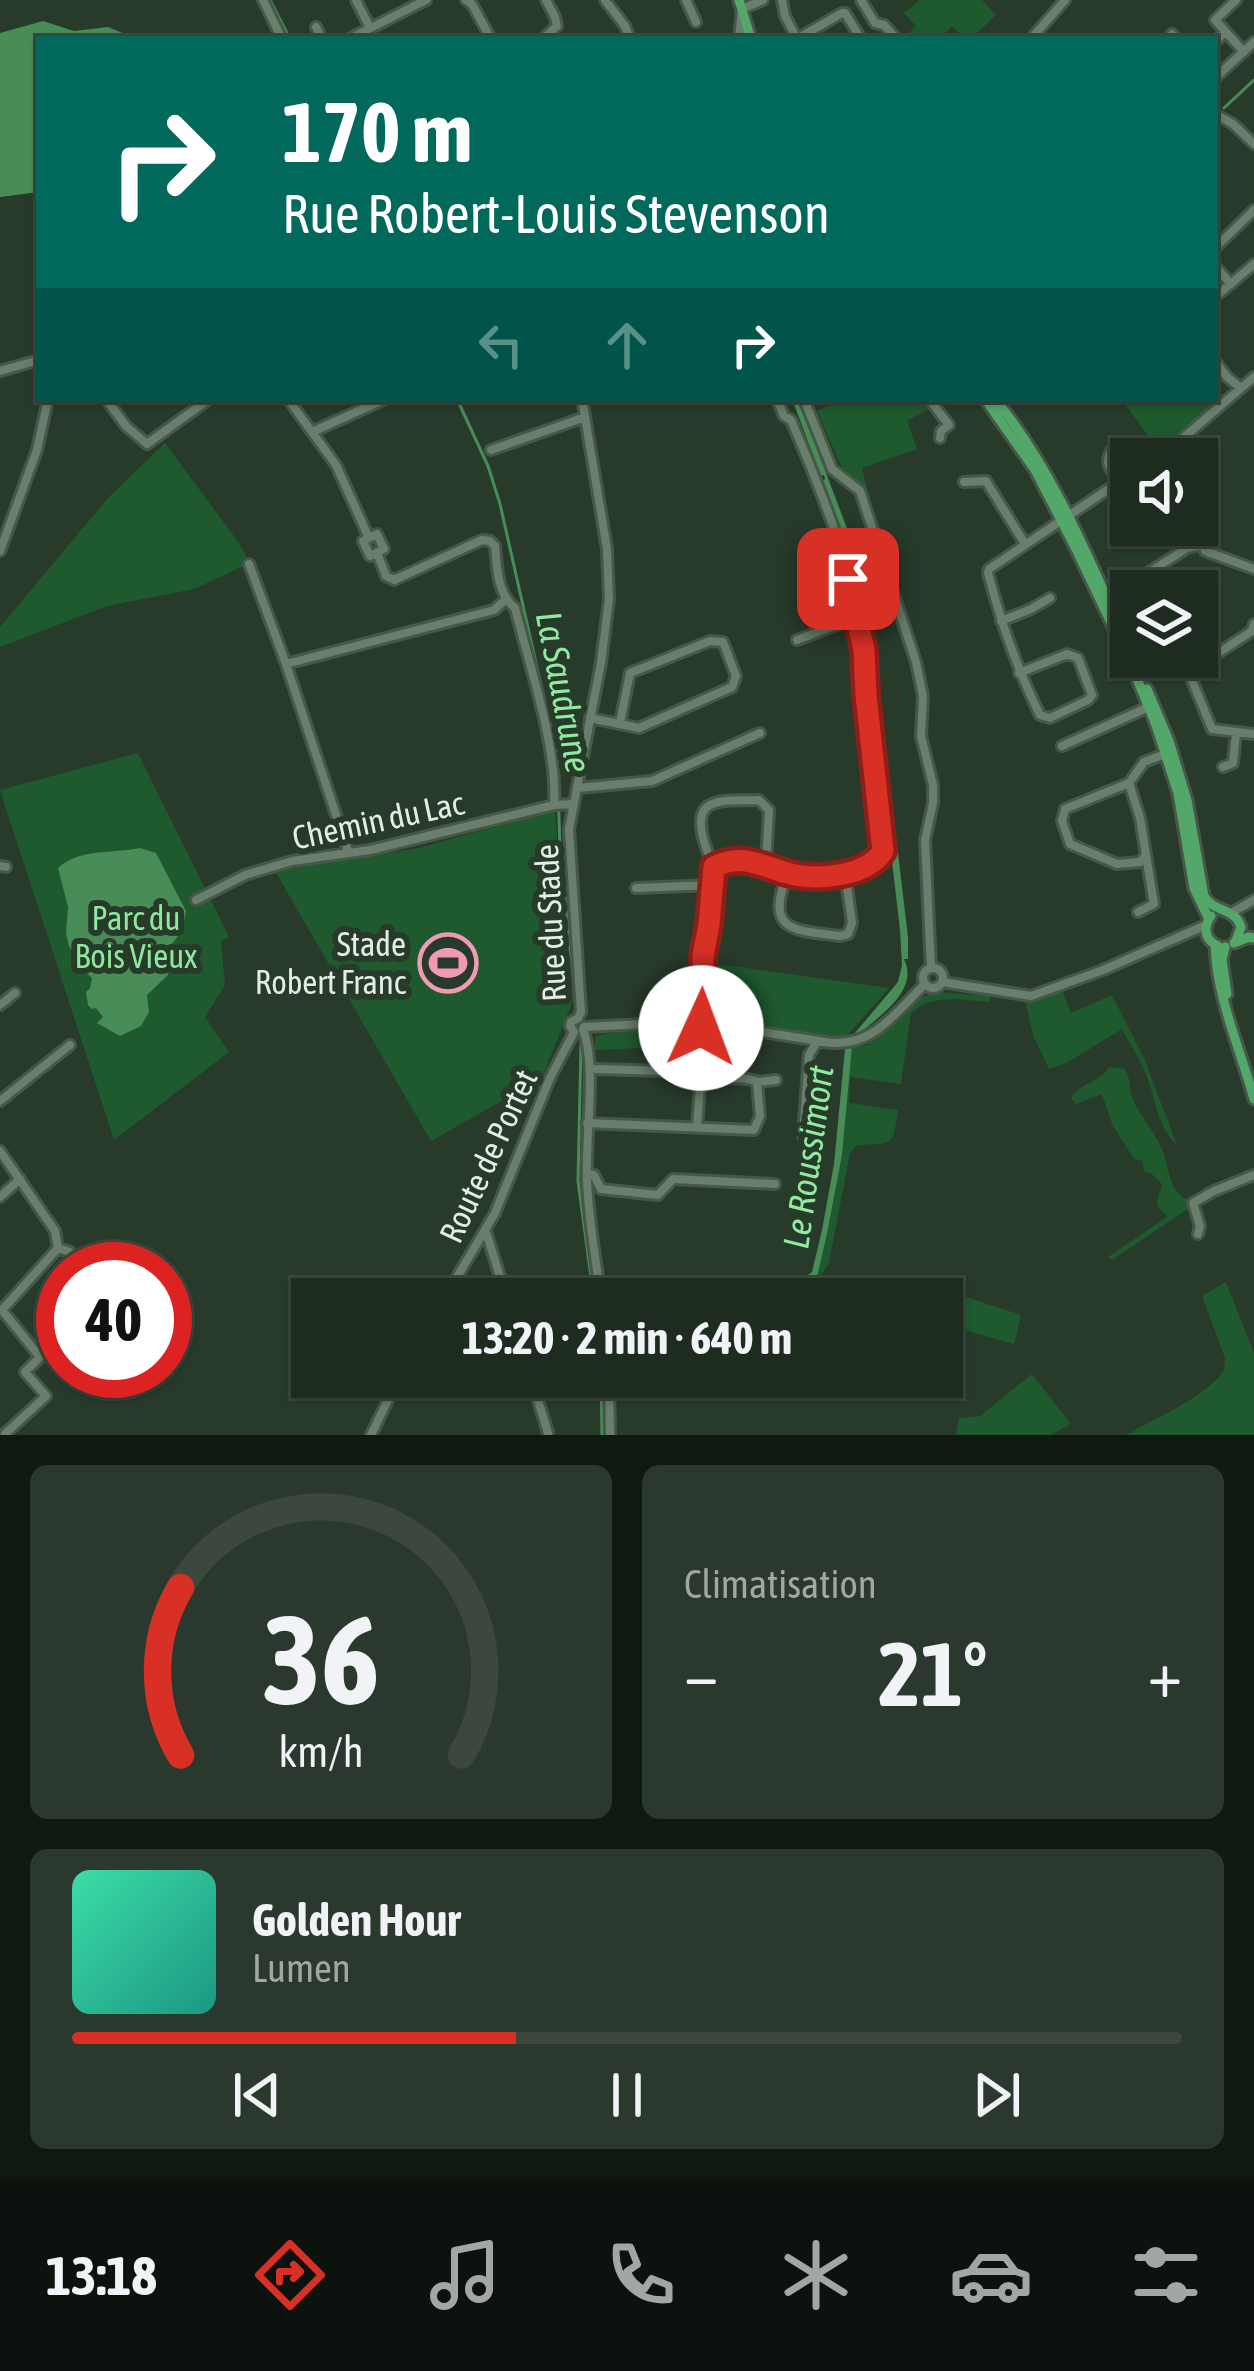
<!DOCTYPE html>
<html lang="fr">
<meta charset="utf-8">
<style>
body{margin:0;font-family:"Asap Condensed",sans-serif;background:#2b382d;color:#f1f3f6;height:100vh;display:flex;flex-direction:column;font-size:45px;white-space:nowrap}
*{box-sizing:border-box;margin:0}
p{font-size:39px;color:#a1a7a5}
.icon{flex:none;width:66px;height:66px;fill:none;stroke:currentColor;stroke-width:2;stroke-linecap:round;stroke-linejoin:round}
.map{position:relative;height:1435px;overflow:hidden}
.panel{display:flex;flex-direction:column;gap:30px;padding:30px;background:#101812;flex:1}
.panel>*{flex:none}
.guide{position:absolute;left:36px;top:36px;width:1182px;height:366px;border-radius:0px;box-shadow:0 3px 9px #0004,0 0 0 3px #3c483e;background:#00695c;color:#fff;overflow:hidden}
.buttons{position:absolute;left:1110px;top:438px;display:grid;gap:24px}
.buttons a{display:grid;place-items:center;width:108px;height:108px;border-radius:0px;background:#1e2c20;box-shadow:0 3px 9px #0004,0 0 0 3px #3c483e;font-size:60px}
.speed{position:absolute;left:36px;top:1242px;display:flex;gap:24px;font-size:60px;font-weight:700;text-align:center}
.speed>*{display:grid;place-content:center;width:156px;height:156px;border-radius:50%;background:#1e2c20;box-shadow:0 3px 9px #0004,0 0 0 3px #3c483e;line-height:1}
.speed .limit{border:18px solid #d22;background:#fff;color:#111}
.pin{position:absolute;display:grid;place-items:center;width:102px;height:102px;color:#fff;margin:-51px;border-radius:24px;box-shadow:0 6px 18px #0006}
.me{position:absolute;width:132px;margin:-66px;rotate:2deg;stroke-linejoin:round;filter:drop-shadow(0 0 9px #0008)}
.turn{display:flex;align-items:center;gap:42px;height:252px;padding:0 48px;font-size:54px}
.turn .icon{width:156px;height:156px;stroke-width:2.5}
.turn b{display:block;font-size:84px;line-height:102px}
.lanes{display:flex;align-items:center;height:114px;padding:0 48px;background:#0003;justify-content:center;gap:60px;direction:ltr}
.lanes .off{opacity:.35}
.big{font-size:90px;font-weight:700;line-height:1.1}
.panel .tile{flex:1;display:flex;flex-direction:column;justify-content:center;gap:18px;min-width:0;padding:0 42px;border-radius:18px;background:#2b382d}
.panel .dial{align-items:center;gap:0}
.dial svg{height:312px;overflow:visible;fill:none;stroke:#3c483e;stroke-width:7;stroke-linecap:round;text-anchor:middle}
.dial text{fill:#f1f3f6;stroke:none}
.song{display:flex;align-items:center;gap:36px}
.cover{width:144px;height:144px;border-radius:18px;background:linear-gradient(135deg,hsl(160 70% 55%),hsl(170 70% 35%))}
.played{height:12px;border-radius:6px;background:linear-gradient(90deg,#d93025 40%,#3c483e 40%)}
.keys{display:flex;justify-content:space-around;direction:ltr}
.heat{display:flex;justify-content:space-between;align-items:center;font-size:66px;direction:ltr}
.panel .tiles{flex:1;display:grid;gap:30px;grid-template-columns:1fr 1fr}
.tile:last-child{grid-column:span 2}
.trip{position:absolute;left:291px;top:1278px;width:672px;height:120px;border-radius:0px;background:#1e2c20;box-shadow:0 3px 9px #0004,0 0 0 3px #3c483e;font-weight:700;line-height:120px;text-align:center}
.dock{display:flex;height:192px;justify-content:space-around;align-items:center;background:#0c120d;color:#a1a7a5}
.dock .icon{width:84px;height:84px}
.dock .selected{color:#d93025}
.dock b{font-size:54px;color:#f1f3f6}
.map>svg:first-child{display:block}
.green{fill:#1f592e}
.water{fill:#488d57}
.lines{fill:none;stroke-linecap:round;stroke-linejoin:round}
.stream{stroke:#488d57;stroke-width:3}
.minor-casing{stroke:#475749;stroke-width:14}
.major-casing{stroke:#475749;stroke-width:15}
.minor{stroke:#697e6c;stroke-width:8}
.major{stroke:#53a869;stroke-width:9}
.route-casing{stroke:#8d1f18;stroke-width:30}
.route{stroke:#d93025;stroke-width:21}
.labels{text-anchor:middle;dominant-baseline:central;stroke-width:12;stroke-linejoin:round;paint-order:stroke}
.street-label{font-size:33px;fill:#e3eee4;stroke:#283b2b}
.park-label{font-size:33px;fill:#8cea9e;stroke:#283b2b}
.poi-label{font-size:33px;fill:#e3eee4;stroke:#283b2b;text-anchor:end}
.water-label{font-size:36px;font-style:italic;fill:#8eeb9f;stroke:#283b2b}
</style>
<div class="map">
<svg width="1254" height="1435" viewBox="0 0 1254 1435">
<rect width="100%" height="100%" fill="#283b2b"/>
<path class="green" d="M920 0H982L996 15 976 34V39H965L952 26 942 37 943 39H903L916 26 904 13Z
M843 399H920L922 401 926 399 932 407 907 421 917 449 862 468 868 493 842 468 817 411Z
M1211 399 1213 402 1210 411 1160 452 1122 400Z
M165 443 239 543 250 563 194 589 107 606 0 647V627L109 497Z
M138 753 229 937 221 941 225 985 205 1017 229 1052 114 1140 0 790Z
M555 810 563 925 573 1000 542 1078 431 1141 275 871 419 848Z
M717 964 889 988 845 1038 833 1040 718 1022Z
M1062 990 1071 1013 1112 995 1144 1058 1177 1145C1159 1128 1156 1105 1149 1082 1143 1064 1131 1046 1122 1029L1068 1062 1049 1069 1033 1035 1025 1000Z
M935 992 991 996 989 1002C960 1000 934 993 911 1013L901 1084 850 1077 849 1103 898 1110C892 1148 895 1143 857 1145L850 1153 829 1263 807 1299H796L804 1286 817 1277 827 1234 842 1155 852 1047 867 1045 913 1001Z
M620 1031 693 1032V1046L594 1050 596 1036Z
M1109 1067 1124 1069C1132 1080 1128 1085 1132 1097 1135 1108 1156 1134 1162 1149 1170 1168 1168 1193 1189 1200V1208L1112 1260 1108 1257 1168 1216 1159 1209 1157 1201 1162 1184 1152 1174 1144 1171 1143 1161 1134 1159 1112 1124 1102 1094 1076 1104 1071 1098C1079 1083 1100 1083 1109 1067Z
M1226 1282 1254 1353V1435H1126C1154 1419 1198 1400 1219 1377 1226 1369 1224 1368 1225 1358L1202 1296Z
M938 1288 1021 1315 1014 1344 942 1324V1299H936Z
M1032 1374 1071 1424 1050 1435H956L959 1418 980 1416Z"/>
<path class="water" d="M43 21 74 31 108 27 137 39H39V192L0 197V33Z
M792 399H798L848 531 869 609 908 937V959H904C920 992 876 1018 854 1038L849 1040 898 982 902 965 900 930 862 604 839 526 822 481 825 479 824 475 821 476Z
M140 848 156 853 186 911 182 931 164 954 168 975 147 995 149 1012 141 1026 120 1036 97 1023 103 1017 96 1008 92 1009 88 1005 86 992 90 988 92 978 82 969 69 946 66 933 68 907 58 868C80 848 111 854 140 848Z
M852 1047 842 1155 827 1234 817 1277 804 1286 796 1299H789L800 1281 812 1272 822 1230 834 1164 845 1049Z"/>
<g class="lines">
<path class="stream" d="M270 0 290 39
M1224 108 1254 80
M457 399 488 466 500 504 557 756 560 850 576 1004
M581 1045 578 1181 594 1299
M601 1377 602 1435"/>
<defs>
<path id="minor" d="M263 0 282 39
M356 0 370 28
M466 0 472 4 491 39
M605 0 625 26 630 39
M686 0 696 22
M782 0 785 16 797 39 842 13H845L861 39
M861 0 875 23 884 25 897 39
M1236 0 1215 20 1244 52
M316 27 322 39
M1172 34 1176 39
M349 39 426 0
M543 39 557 26 555 17 546 0
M739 39 742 9 763 0
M1031 39 1065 0
M1215 42 1225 32
M1215 78 1254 42
M1215 114 1233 124 1254 144
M1215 248 1254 210
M1215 266 1231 284
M1215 297 1254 264
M1215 361 1227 377 1241 388
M0 371 39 360
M106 399 126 426 147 444 209 399
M288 399 336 465 369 538 363 541 370 556 384 549 377 534 369 538
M804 399 832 469 860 491 916 662 923 696 921 736 933 785V803L925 840 931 968
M929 399 949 425 941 431 940 438
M312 432 385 399
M1117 443C1103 460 1107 465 1119 482
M1176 444 1187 459
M491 450 585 417
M1154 459 1176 444 1254 377
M1197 472 1214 501 1203 537 1205 551 1254 569
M964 482 986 481 1025 544
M0 551 37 450 48 399
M377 553 386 576 394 580 482 540 490 541 495 546C497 567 497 594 515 608 529 664 558 749 554 805
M249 564 286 664 348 851
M1145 575 1187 548 1202 545
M1001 621 1031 609 1050 598
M1254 624 1252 631 1195 668 1191 678 1212 729 1254 734
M797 640 858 617
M286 664 494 610 505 600
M1019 673 1067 654 1078 658 1092 695 1088 700 1050 718 1040 715C1017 669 1001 623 988 573L989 569 1131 474
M590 718 639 728 732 687 736 676 723 642 710 641 630 673 620 723
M1062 746 1153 705
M1223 767 1233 763 1236 733
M1129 783 1065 809 1062 821 1070 844 1117 864 1140 862 1146 855
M578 788 652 781 760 733
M0 866 6 867
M714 867C707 852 691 815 710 805 722 798 745 801 759 800L769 810 766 864
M788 873C764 932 793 930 840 936L848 934 852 923 845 873
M636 888 713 885
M196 900 245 875 292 861 370 850 554 805 574 804
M1138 912 1154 904 1140 818 1129 783 1144 762 1165 754
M1231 913 1254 900
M923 978a10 10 0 1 1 20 0a10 10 0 1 1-20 0Z
M942 982 1031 996 1103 970 1206 925
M0 1005 15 993
M704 1015 703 955 709 925 714 867C741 853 759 865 787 872 815 880 867 877 883 851 882 814 875 777 871 741 868 710 868 679 864 649 853 570 822 492 791 420L784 416 777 399
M711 1024 832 1043C875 1045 896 1012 925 984
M584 1027 685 1022 697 1023 704 1029 709 1027 711 1021 704 1015 697 1023
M583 1030C597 1065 585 1138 587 1179 588 1219 596 1259 601 1299
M596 1069 700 1072
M757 1082 776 1080
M0 1101 70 1045
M587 1123 754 1130 760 1116 757 1082C744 1075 716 1080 700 1079
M697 1127 704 1029
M803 1136 809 1055 817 1041
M0 1151 55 1231 58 1248 70 1252 81 1269
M587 1174 594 1175 601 1189 658 1195 673 1179 775 1184
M0 1197 20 1179
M486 1232 507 1299
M1198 1234 1200 1226 1193 1203 1214 1191 1254 1175
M444 1299 495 1213 550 1078 574 1032 570 1026 571 1022 578 1018 581 1012 569 829 601 663 609 599 607 549 582 399
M531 1377 548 1433
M609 1377 610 1435
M5 1434 46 1396 25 1372 40 1357 2 1310 58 1248
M371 1435 399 1377"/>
<path id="major" d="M739 0 751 39
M985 399 1035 470 1077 551 1133 669 1156 725 1178 793 1194 888 1209 919
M995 399C1049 465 1084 547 1119 625
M1147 689 1169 741 1187 800 1204 896C1214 913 1235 907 1241 927L1236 941
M1211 916C1202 928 1205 940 1218 946
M1234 943 1249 937 1254 938
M1215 945C1217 999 1240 1048 1254 1099
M1225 947 1222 960 1227 994"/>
</defs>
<use href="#minor" class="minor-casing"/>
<use href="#major" class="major-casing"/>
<use href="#minor" class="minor"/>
<use href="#major" class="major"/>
</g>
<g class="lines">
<defs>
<path id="route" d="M701 1028 698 1021 704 1015 703 955 709 925 714 867C742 853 759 865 787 873 815 881 867 877 883 851L866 695 864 650 848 579"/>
</defs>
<use href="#route" class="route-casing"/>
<use href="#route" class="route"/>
</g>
<defs>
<symbol id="stadium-ring" viewBox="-11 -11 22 22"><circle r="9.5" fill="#283b2b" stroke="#f09ab6" stroke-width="1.5"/><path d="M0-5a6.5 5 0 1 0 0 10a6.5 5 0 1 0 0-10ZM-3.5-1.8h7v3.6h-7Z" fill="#f09ab6"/></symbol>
</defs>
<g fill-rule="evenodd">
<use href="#stadium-ring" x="415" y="930" width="66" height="66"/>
</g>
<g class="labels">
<g class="street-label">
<text transform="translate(378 820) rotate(-12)">Chemin du Lac</text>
<text transform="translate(550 923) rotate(-93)">Rue du Stade</text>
<text transform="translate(488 1156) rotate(-65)">Route de Portet</text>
</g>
<g class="park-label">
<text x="136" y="918">Parc du<tspan x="136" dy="38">Bois Vieux</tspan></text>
</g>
<g class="poi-label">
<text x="406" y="944">Stade<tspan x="406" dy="38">Robert Franc</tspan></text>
</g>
<g class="water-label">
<text transform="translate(564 692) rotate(79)">La Saudrune</text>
<text transform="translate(808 1157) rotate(-82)">Le Roussimort</text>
</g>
</g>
</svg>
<div class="buttons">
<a><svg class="icon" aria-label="sound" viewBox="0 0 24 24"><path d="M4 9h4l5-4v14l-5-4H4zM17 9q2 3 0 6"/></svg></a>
<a><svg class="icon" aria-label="layers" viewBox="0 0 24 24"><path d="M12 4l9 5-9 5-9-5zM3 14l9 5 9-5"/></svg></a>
</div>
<div class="speed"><div class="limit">40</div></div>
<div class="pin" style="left:848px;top:579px;background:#d93025"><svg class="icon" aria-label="arrive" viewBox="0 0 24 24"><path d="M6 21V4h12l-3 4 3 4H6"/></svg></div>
<svg class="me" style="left:701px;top:1028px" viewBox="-20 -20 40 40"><circle r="19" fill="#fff"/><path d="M0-13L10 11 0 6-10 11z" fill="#d93025"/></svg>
<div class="trip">13:20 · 2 min · 640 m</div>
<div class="guide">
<div class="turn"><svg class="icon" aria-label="right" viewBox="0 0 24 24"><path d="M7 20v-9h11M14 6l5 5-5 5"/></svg><div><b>170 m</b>Rue Robert-Louis Stevenson</div></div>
<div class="lanes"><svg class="icon off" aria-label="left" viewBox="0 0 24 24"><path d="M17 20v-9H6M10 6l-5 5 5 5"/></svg><svg class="icon off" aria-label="ahead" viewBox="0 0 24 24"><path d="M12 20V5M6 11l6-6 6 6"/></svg><svg class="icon" aria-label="right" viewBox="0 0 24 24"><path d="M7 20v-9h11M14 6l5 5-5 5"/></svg></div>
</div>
</div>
<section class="panel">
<div class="tiles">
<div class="tile dial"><svg viewBox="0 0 100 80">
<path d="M14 69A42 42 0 1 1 86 69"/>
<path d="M14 69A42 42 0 0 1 14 26" stroke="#d93025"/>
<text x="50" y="56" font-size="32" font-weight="700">36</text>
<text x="50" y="72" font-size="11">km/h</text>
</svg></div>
<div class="tile"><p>Climatisation</p>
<div class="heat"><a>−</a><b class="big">21°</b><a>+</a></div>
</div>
<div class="tile">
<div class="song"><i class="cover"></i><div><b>Golden Hour</b><p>Lumen</p></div></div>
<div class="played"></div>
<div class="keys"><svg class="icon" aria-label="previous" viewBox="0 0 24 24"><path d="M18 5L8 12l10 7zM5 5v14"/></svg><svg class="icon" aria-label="pause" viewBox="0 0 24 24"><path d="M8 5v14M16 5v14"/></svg><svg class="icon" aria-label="next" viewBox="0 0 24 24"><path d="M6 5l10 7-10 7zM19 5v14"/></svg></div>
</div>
</div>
</section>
<nav class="dock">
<b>13:18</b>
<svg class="icon selected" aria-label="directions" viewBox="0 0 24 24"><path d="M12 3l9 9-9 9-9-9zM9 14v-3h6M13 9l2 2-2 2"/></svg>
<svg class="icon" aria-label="music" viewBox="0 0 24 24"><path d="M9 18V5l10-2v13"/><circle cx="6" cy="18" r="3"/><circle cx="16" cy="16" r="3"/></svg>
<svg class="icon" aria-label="phone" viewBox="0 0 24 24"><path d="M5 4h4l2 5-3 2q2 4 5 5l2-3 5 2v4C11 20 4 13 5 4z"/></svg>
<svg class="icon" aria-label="climate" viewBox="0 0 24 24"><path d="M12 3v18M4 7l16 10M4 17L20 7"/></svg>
<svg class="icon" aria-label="car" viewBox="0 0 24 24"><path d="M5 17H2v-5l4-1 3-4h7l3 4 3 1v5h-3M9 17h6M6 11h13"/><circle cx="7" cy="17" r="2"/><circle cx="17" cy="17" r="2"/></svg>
<svg class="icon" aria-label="filters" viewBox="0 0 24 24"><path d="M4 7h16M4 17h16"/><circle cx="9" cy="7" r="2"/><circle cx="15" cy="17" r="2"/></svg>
</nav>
